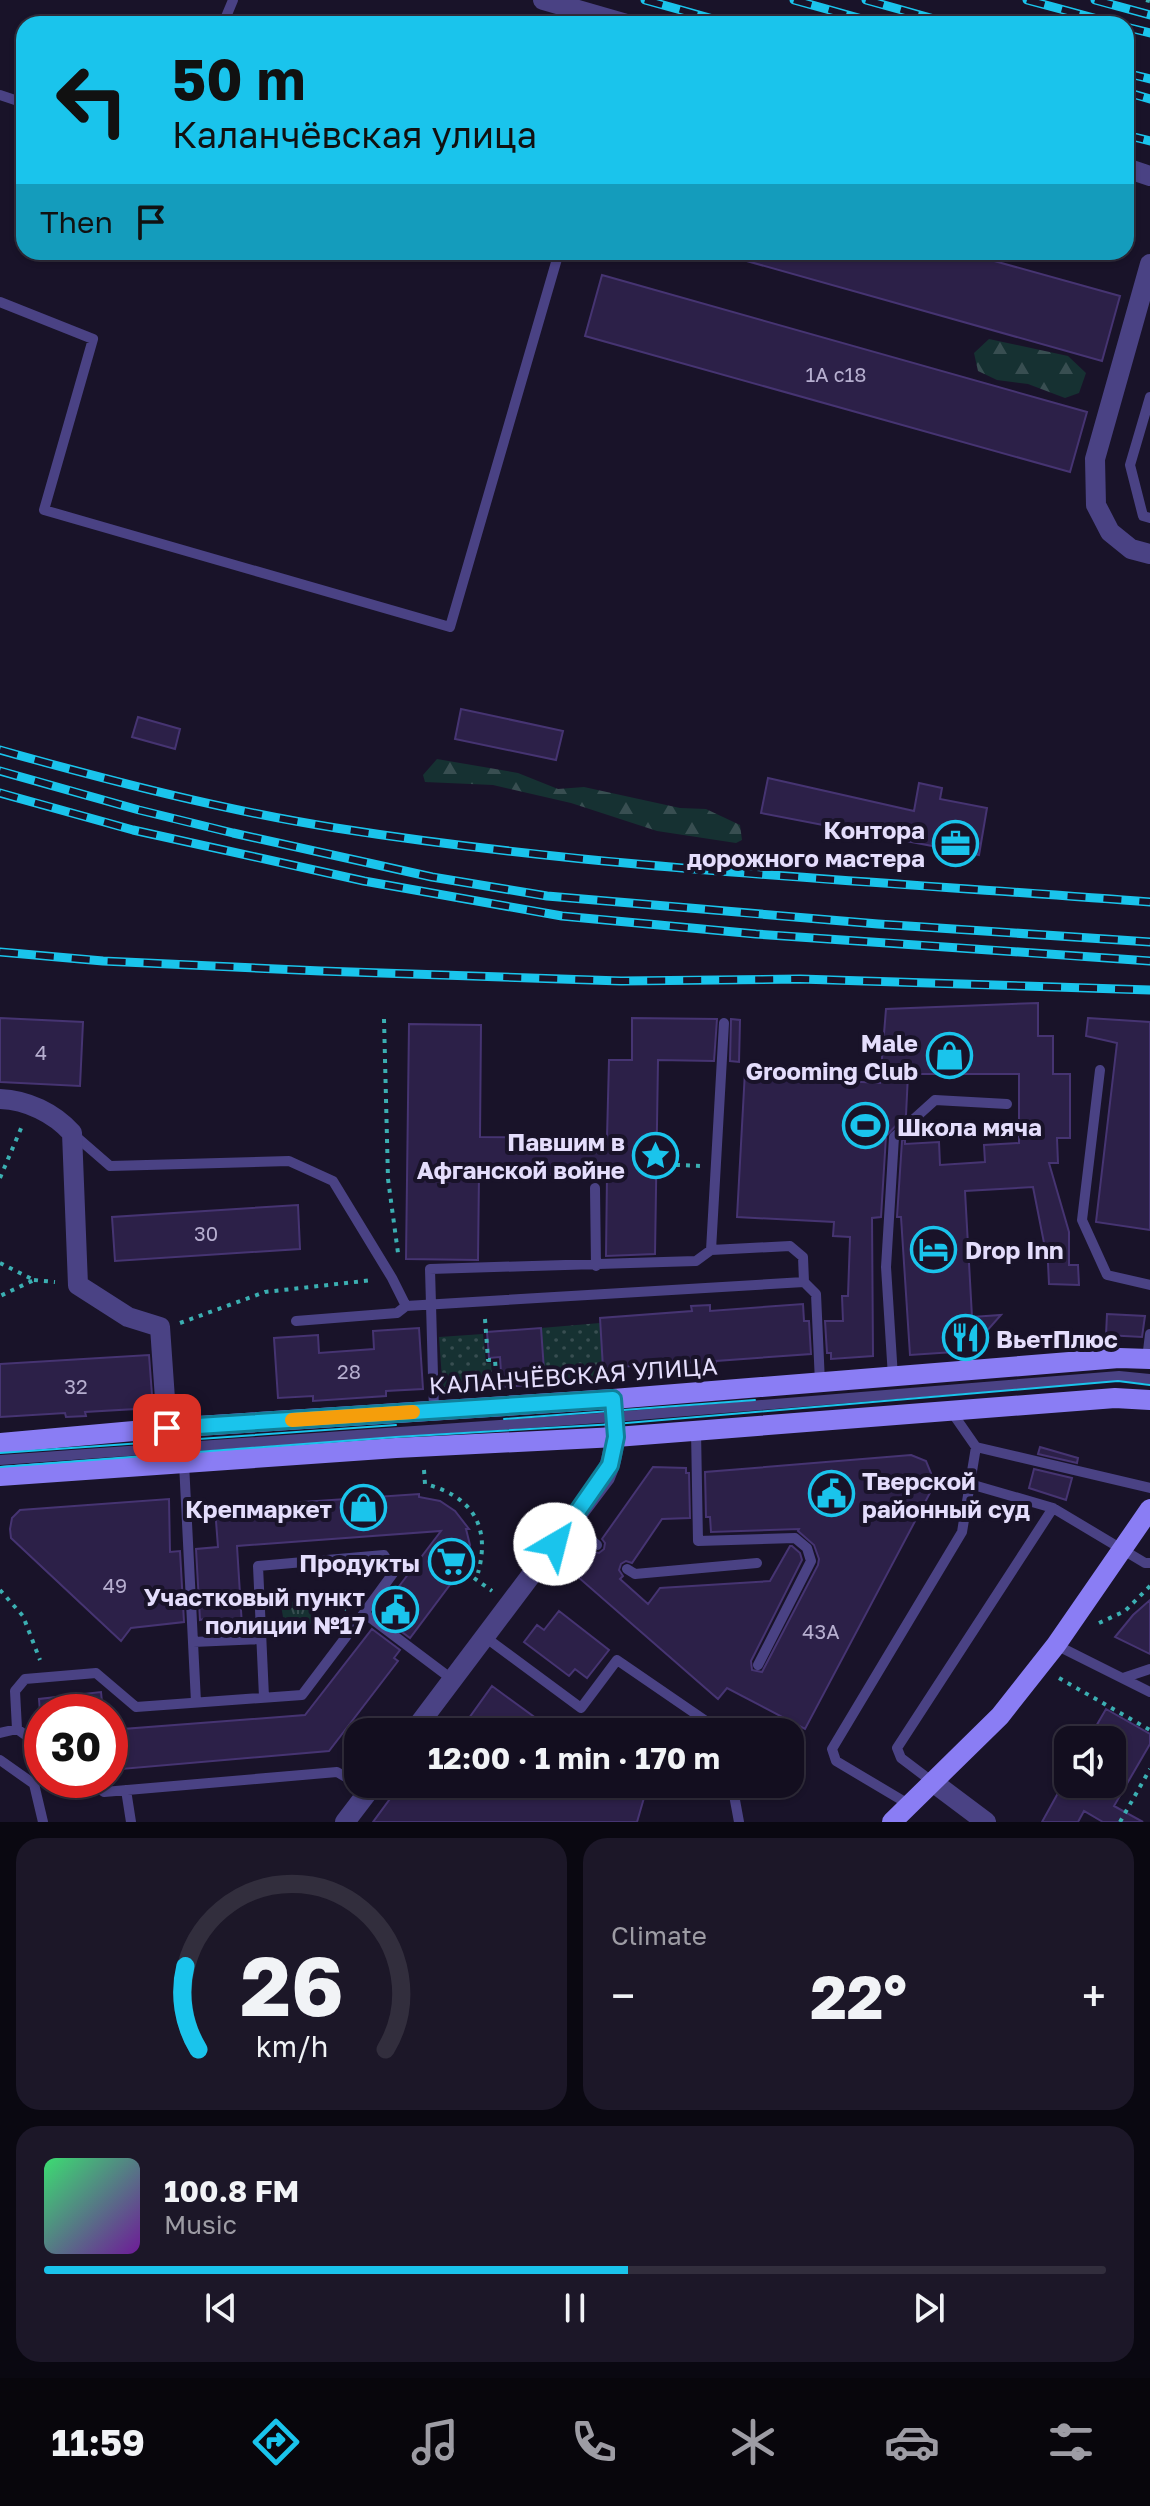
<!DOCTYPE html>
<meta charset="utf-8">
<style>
body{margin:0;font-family:"Golos Text",sans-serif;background:#1c1728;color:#f1f3f6;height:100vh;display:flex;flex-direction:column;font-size:30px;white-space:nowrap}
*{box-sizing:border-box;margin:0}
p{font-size:26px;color:#9d9ca4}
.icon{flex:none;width:44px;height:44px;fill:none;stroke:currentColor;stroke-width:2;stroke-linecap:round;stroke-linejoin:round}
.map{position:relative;height:1822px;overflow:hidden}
.side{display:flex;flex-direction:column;gap:16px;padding:16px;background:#0a0811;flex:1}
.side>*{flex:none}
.top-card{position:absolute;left:16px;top:16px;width:1118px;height:244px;border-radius:24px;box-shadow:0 2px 6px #0004,0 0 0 2px #322e3d;background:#1ac4ec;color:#111;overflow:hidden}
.fabs{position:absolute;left:1054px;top:1726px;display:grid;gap:16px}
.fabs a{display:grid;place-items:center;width:72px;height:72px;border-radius:16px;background:#130e1f;box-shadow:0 2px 6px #0004,0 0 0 2px #322e3d;font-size:40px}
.speed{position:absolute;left:24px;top:1694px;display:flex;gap:16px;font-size:40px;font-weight:700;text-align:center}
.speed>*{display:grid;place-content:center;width:104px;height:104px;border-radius:50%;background:#130e1f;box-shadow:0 2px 6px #0004,0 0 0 2px #322e3d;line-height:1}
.speed .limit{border:12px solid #d22;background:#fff;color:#111}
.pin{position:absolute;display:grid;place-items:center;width:68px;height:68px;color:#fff;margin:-34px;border-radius:16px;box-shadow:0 4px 12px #0006}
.me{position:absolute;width:88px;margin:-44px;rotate:37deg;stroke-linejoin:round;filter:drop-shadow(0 0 6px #0008)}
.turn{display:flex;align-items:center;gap:28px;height:168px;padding:0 24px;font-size:36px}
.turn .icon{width:104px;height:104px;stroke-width:2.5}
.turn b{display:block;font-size:56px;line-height:68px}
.then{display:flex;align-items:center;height:76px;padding:0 24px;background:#0003;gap:16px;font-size:30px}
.big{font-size:60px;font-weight:700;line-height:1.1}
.side .widget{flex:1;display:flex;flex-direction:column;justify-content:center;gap:12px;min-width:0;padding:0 28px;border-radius:24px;background:#1c1728}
.side .dial{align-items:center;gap:0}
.dial svg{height:208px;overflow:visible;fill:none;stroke:#322e3d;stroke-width:7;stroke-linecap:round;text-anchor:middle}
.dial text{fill:#f1f3f6;stroke:none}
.song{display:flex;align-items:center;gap:24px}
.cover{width:96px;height:96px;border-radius:12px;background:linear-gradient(135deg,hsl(140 70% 55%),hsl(280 70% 35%))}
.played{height:8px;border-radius:4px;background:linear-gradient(90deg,#1ac4ec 55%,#322e3d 55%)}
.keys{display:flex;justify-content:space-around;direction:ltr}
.heat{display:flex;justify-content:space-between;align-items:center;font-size:44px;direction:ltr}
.side .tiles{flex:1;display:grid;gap:16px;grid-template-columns:1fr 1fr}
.widget:last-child{grid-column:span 2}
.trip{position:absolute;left:344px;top:1718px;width:460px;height:80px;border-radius:24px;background:#130e1f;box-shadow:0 2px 6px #0004,0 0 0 2px #322e3d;font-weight:700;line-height:80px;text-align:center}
.tab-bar{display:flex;height:128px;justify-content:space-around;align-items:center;background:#08060c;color:#9d9ca4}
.tab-bar .icon{width:56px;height:56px}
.tab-bar .current{color:#1ac4ec}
.tab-bar b{font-size:36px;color:#f1f3f6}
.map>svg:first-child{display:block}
.grass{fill:url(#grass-dots)}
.forest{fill:url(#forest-firs)}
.park{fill:url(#park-tufts)}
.building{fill:#2c2048;stroke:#463472;stroke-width:2}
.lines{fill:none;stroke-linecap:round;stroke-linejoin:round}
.path{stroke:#3bafb2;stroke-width:4;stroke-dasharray:4 6;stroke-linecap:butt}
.lane{stroke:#4a4284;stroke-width:10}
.street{stroke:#4a4284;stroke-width:20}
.secondary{stroke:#8a7df4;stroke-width:20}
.tram{stroke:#1ac4ec;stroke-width:2}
.rail-casing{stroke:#1ac4ec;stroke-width:9}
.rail{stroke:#191329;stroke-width:6;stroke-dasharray:18;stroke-linecap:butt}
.route-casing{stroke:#117f99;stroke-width:20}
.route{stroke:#1ac4ec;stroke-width:14}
.slow{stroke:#f59e0b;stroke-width:14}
.labels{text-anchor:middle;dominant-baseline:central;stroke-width:8;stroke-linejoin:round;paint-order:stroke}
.number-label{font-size:20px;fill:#b6aecf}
.poi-label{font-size:24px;font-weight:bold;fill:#e4ddfc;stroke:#191329;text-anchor:end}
.street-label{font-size:24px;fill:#e4ddfc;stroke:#191329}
</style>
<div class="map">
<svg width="1150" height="1822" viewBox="0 0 1150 1822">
<defs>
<pattern id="grass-dots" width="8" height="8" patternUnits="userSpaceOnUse" patternTransform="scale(2)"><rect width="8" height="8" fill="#163132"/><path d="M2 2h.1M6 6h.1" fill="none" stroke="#384e51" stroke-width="1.8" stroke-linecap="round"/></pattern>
<pattern id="forest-firs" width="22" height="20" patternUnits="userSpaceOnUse" patternTransform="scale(2)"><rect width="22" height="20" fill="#163132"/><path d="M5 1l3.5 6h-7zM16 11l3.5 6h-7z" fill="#384e51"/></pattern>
<pattern id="park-tufts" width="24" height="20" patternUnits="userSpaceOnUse" patternTransform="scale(2)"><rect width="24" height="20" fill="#163132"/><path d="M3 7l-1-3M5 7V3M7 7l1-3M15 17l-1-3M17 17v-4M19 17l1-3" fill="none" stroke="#384e51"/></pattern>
</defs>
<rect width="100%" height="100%" fill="#191329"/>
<path class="grass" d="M600 1323 604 1376 544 1381 541 1328Z
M483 1334 486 1363H491L493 1388 443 1393 439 1337Z"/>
<path class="forest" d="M989 339 1068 356 1086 373 1079 393 1065 398 1028 384 997 380 978 371 974 353Z
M437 759 518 773 558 789 584 787 680 808 706 809 740 825 742 840 736 843 657 831 571 803 493 785 425 782 423 775Z"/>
<path class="park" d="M280 1599 321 1608 305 1632 284 1623Z"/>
<path class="building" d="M737 252H962L1120 296 1102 361 736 258Z
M602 275 1087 412 1070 472 585 336Z
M461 709 563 731 556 760 455 739Z
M138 717 180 729 175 749 132 737Z
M768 778 914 811 919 783 942 788 940 799 987 808 979 855 761 813Z
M1038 1003V1036H1053V1074H1070V1138H1057L1058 1163H1049L1069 1232V1265H1078L1079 1285 1049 1284 1048 1263 1033 1187 965 1191 972 1317 1001 1315 969 1351 910 1355 901 1217H897L902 1141 905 1138V1144L939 1142 940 1165 985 1162 984 1145 1019 1143V1074H908L906 1115 886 1136 881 1217 872 1218 873 1356 831 1359V1353H827L825 1321H843L842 1296H848L850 1237 833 1236 834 1222 737 1217 745 1071 824 1076V1080L880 1083 886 1009Z
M0 1018 83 1022 80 1086 0 1082Z
M632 1018 717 1019 714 1061 658 1060 655 1254 606 1256 607 1175 479 1174 478 1260 406 1259 409 1024 481 1025 480 1137 607 1138 609 1060H632Z
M1088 1018 1150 1022V1230L1096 1222 1117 1043 1086 1036Z
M731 1019 740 1020 739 1062 730 1061Z
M298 1205 300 1249 115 1261 112 1217Z
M803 1304 804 1321H809L811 1354 716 1361V1366L698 1368 697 1362 603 1368 600 1318 692 1311 691 1306 710 1305V1311Z
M1107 1314 1145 1316 1142 1337 1106 1335Z
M419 1328 423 1389 386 1391V1396L313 1401V1396L278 1398 274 1338 318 1335 319 1353 374 1349 373 1331Z
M541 1328 545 1384 502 1387 500 1357 489 1358 487 1332Z
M149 1355 153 1408 85 1412 86 1416 66 1417 65 1413 0 1417V1364Z
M1040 1447 1078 1458 1077 1463 1038 1454Z
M911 1455 926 1461 933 1478 931 1491 805 1729 727 1688 718 1699 578 1577 594 1557 591 1554 593 1552 599 1553 604 1549 605 1543 602 1539 653 1467 686 1468V1473H689L690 1518 662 1519 632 1563 626 1561 621 1564 619 1570 623 1576 620 1579 648 1604 660 1588 770 1581 790 1546H792L800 1553 802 1560 751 1661 752 1670 762 1672 818 1565 819 1559 814 1545 798 1531 799 1529 711 1532 710 1517H706L705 1472Z
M1034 1469 1072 1478 1066 1500 1029 1488Z
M419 1494V1497L440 1501 455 1511 469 1529H466L470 1545 464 1566 410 1638 382 1617 385 1613 381 1610 441 1531 237 1546 242 1626 204 1629V1619L200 1620 196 1549 218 1547 215 1508Z
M169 1499 170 1552 180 1551 184 1622 131 1628 121 1641 11 1538 10 1529 12 1518 20 1510Z
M1150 1600V1654L1115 1637 1133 1615Z
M559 1611 609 1650 587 1678 575 1669 569 1676 524 1642 537 1625 544 1630Z
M372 1629 400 1650 394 1658 398 1661 329 1751 110 1770V1730L305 1715Z
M492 1686 555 1732H459Z
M101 1692 103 1712H40L39 1699Z
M1106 1709 1150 1734V1744L1114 1806 1143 1822H1103L1084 1811 1078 1822H1042L1063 1784H1112V1740H1088Z
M420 1784H648L637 1822H373L398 1788 411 1797Z"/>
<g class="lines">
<path class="path" d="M1146 0 1150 1
M384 1019 388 1179 398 1253
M656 1164 701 1166
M0 1178 22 1126
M0 1263 34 1280 0 1296
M34 1280 55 1282
M485 1319 488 1360H495L497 1386
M180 1323 265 1292 373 1280
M424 1470 425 1484C472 1496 491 1526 478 1573
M474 1578 492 1591
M0 1590 23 1616 40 1660
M277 1593 346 1609
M1099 1623 1125 1611 1150 1586
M1059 1678 1150 1730
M1120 1822 1150 1769"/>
<path class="lane" d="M223 24 233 0
M0 95 24 103
M0 302 93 339 44 510 450 627 559 252
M1150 397 1130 465 1143 516 1150 518
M1100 1070 1082 1220 1107 1275 1150 1285
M72 1133 110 1166 289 1161 333 1181 392 1278 406 1306
M595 1188 596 1266
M711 1250 724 1023
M296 1321 397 1313 406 1306 804 1282 816 1294 820 1383
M1147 1359 1150 1334
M893 1377 886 1267 894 1137 935 1100 1007 1104
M434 1411 430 1269 696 1261 711 1250 790 1246 803 1257 804 1282
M951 1411 976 1447 1150 1488
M696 1431 698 1541 795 1538 807 1548 811 1561 758 1665
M0 1460 614 1417 1119 1376 1150 1379
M184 1463 196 1702
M1053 1508 1145 1563H1150
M570 1523 597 1545
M627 1569 635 1574 757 1563
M485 1637 581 1708 617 1660 722 1732
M193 1642 260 1639
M1056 1645 1150 1692
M1123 1678 1150 1669
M264 1697 258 1566 384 1555 394 1572 364 1613 453 1680
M17 1729 15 1691 25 1679 96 1673 136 1707 302 1695 364 1613
M0 1733 17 1729 42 1747
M0 1760 34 1784 43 1822
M87 1780 104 1792 337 1772 358 1784
M934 1783 901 1758 897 1748 1053 1508 970 1484
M732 1784 739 1822
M126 1790 131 1822
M910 1805 836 1761 832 1749 962 1532 976 1447"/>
<path class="street" d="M543 0 627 24
M1126 168 1150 176
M1150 264 1095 459 1096 505 1110 532 1131 549 1150 554
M0 1099C27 1100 54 1113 72 1133L78 1285 128 1317 160 1327 167 1428
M413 1732 605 1477C617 1451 615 1427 613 1399
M934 1783 986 1822
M345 1822 374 1784"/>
<path class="secondary" d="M0 1443 167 1428 613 1399 1119 1358 1150 1359
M0 1476 396 1448 616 1437 1115 1398 1150 1400
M892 1822 1000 1716 1056 1645 1150 1509"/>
<path class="tram" d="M504 1419 755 1400
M0 1453 396 1425
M0 1467 396 1437 615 1424 1118 1381 1150 1385"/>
<defs>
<path id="rail" d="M645 0 731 24
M794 0 880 24
M866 0 952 24
M1027 0 1116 24
M1095 0 1150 15
M1126 27 1150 33
M1126 73 1150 79
M1126 92 1150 99
M1126 135 1150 141
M0 750C111 781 222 810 336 828 605 870 879 881 1150 902
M0 771 139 810 233 833 432 877 547 896 878 924 1150 942
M0 793 133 830 364 881 562 916 756 934 1150 961
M0 952 103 961 321 971 621 981 800 979 1150 990"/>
</defs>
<use href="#rail" class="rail-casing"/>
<use href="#rail" class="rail"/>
</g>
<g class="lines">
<defs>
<path id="route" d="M167 1428 613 1399 616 1437 610 1465 555 1544"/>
</defs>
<use href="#route" class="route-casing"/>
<use href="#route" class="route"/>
<path class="slow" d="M292 1420 413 1412"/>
</g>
<defs>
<symbol id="office-ring" viewBox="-11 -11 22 22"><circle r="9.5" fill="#191329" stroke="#1ac4ec" stroke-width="1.5"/><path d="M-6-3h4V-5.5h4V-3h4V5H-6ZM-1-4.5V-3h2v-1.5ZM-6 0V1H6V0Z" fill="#1ac4ec"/></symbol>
<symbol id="shop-ring" viewBox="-11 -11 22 22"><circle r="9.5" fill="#191329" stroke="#1ac4ec" stroke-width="1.5"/><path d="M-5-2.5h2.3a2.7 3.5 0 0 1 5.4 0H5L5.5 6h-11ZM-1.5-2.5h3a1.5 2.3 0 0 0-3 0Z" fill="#1ac4ec"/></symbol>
<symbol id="stadium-ring" viewBox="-11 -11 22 22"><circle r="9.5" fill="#191329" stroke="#1ac4ec" stroke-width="1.5"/><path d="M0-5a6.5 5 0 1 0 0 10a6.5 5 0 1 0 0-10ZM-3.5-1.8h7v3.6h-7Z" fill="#1ac4ec"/></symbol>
<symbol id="sight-ring" viewBox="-11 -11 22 22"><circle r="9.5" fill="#191329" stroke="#1ac4ec" stroke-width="1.5"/><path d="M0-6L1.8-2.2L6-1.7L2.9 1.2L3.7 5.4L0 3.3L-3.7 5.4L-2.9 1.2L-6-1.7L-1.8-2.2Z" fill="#1ac4ec"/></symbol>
<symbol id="hotel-ring" viewBox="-11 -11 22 22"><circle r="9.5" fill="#191329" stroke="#1ac4ec" stroke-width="1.5"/><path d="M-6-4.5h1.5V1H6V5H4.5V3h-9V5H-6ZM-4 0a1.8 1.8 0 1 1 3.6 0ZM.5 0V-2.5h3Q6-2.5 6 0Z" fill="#1ac4ec"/></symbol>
<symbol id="restaurant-ring" viewBox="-11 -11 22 22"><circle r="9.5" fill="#191329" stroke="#1ac4ec" stroke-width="1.5"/><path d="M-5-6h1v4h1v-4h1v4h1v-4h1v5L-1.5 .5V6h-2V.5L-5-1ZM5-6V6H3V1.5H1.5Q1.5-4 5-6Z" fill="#1ac4ec"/></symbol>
<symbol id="civic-ring" viewBox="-11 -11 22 22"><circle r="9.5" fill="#191329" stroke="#1ac4ec" stroke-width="1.5"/><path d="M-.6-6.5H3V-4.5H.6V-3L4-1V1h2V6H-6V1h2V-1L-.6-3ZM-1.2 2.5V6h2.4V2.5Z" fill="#1ac4ec"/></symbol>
<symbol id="supermarket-ring" viewBox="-11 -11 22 22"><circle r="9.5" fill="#191329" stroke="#1ac4ec" stroke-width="1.5"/><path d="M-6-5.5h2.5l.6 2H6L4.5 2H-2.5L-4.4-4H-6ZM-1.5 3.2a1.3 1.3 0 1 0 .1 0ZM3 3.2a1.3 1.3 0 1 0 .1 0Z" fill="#1ac4ec"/></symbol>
</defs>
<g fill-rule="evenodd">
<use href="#office-ring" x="930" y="818" width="51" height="51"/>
<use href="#shop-ring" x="924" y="1030" width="51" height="51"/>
<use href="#stadium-ring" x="840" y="1100" width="51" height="51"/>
<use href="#sight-ring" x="630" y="1130" width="51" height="51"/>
<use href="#hotel-ring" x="908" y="1224" width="51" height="51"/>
<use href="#restaurant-ring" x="940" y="1312" width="51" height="51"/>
<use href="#civic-ring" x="806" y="1468" width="51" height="51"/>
<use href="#shop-ring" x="338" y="1482" width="51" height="51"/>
<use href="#supermarket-ring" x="426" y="1536" width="51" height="51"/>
<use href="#civic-ring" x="370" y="1584" width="51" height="51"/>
</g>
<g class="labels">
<g class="number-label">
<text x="836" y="374">1А с18</text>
<text x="41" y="1052">4</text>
<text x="206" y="1233">30</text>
<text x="349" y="1371">28</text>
<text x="76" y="1386">32</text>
<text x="115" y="1585">49</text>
<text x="821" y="1631">43А</text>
</g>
<g class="poi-label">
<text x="925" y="829">Контора<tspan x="925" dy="28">дорожного мастера</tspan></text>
<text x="918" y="1042">Male<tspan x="918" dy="28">Grooming Club</tspan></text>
<text x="897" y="1126" text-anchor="start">Школа мяча</text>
<text x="625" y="1141">Павшим в<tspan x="625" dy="28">Афганской войне</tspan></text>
<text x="965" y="1249" text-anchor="start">Drop Inn</text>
<text x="996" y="1338" text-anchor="start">ВьетПлюс</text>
<text x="862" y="1480" text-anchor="start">Тверской<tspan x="862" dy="28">районный суд</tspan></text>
<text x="332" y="1508">Крепмаркет</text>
<text x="420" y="1562">Продукты</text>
<text x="365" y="1596">Участковый пункт<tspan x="365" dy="28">полиции №17</tspan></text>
</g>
<g class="street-label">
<text transform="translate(573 1375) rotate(-4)">КАЛАНЧЁВСКАЯ УЛИЦА</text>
</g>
</g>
</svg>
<div class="fabs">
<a><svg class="icon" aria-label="sound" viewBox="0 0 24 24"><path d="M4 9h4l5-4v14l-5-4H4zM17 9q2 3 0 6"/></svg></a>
</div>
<div class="speed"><div class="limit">30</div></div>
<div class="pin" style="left:167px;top:1428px;background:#d93025"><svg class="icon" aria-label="arrive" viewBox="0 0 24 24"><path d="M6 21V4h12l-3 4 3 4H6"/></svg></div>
<svg class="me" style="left:555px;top:1544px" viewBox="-20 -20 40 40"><circle r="19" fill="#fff"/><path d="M0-13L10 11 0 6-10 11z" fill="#1ac4ec"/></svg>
<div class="trip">12:00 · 1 min · 170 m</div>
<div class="top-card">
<div class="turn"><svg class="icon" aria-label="left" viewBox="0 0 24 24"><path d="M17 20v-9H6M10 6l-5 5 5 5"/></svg><div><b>50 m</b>Каланчёвская улица</div></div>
<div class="then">Then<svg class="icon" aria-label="arrive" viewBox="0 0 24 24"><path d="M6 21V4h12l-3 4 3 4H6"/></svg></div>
</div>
</div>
<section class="side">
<div class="tiles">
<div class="widget dial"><svg viewBox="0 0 100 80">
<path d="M14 69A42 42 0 1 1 86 69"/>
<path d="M14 69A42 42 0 0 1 9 37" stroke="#1ac4ec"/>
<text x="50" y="56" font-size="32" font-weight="700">26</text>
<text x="50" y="72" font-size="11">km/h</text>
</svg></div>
<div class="widget"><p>Climate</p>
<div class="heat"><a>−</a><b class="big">22°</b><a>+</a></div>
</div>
<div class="widget">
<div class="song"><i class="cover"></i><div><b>100.8 FM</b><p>Music</p></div></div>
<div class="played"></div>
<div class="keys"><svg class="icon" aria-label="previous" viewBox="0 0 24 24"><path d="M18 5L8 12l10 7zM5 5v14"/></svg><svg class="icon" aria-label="pause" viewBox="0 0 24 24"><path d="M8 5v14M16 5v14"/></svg><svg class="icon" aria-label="next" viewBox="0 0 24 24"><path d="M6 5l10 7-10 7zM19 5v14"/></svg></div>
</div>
</div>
</section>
<nav class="tab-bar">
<b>11:59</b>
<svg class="icon current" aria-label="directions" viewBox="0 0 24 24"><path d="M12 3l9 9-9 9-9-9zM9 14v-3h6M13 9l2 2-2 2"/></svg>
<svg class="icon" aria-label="music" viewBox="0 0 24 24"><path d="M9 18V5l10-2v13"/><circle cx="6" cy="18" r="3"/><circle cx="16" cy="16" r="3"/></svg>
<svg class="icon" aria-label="phone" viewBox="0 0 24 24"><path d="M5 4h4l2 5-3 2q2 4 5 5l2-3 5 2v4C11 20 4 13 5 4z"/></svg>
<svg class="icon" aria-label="climate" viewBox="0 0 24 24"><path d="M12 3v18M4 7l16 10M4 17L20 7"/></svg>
<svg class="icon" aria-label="car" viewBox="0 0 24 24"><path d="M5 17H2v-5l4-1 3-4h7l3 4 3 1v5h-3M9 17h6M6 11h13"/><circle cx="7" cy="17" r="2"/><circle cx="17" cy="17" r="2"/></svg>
<svg class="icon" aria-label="filters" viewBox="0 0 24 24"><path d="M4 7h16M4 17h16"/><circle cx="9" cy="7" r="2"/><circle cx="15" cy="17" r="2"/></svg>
</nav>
